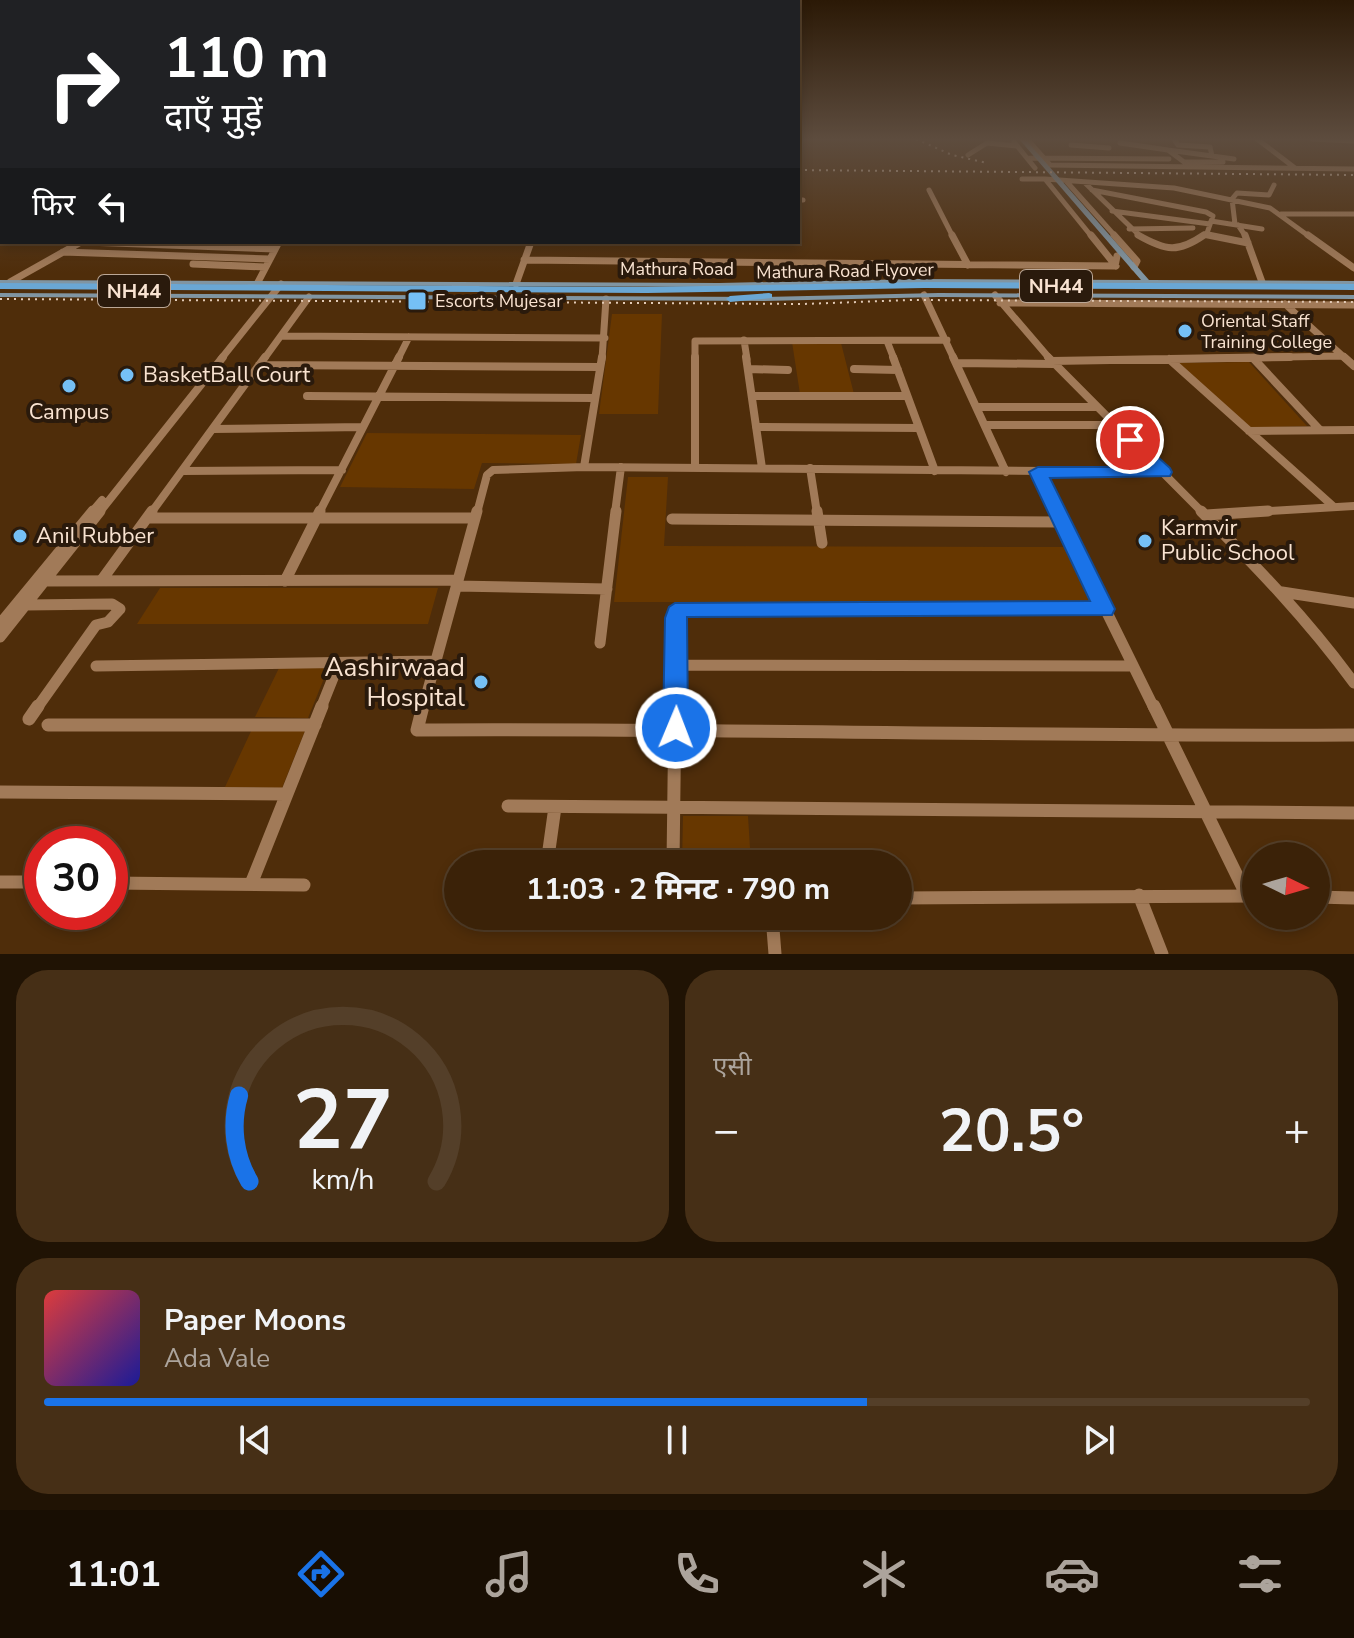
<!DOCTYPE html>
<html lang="hi">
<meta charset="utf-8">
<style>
body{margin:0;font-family:"Nunito Sans","Noto Sans Devanagari",sans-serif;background:#462f16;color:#f1f3f6;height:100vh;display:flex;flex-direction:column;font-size:30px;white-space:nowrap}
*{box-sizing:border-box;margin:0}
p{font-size:26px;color:#aca49c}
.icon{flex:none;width:44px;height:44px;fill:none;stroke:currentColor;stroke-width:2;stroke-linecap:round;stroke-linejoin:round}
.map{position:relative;height:954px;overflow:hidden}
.drawer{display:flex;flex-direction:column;gap:16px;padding:16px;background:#201304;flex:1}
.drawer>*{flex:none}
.guide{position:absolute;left:0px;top:0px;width:800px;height:244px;box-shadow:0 4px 12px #0003,0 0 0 2px #543f29;background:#202124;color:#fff;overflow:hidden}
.needle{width:52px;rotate:95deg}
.fabs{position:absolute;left:1242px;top:842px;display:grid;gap:16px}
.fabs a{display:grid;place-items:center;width:88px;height:88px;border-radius:50%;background:#3b2208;box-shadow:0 4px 12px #0003,0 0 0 2px #543f29;font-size:40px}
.speed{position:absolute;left:24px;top:826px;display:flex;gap:16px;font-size:40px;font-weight:700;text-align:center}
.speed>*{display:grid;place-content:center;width:104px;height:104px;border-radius:50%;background:#3b2208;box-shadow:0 4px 12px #0003,0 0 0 2px #543f29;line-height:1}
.speed .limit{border:12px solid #d22;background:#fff;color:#111}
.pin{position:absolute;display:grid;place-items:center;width:68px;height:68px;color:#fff;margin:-34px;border:4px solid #fff;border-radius:50%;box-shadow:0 2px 8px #0007}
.me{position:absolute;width:88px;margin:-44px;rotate:1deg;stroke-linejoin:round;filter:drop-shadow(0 0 6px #0008)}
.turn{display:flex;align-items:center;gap:28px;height:168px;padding:0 32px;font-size:36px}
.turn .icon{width:104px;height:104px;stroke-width:2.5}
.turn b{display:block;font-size:56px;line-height:68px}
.then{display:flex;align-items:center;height:76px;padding:0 32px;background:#0003;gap:16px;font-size:30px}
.big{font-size:60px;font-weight:700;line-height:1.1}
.drawer .widget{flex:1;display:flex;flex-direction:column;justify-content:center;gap:12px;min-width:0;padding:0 28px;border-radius:32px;background:#462f16}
.drawer .dial{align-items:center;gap:0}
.dial svg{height:208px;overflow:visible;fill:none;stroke:#543f29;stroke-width:7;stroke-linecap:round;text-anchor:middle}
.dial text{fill:#f1f3f6;stroke:none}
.song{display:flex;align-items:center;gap:24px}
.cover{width:96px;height:96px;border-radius:12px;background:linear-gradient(135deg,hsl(0 70% 55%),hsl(240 70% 35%))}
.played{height:8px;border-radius:4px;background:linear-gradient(90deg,#1a73e8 65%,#543f29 65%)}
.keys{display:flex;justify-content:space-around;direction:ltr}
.heat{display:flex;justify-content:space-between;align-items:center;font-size:44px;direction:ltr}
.drawer .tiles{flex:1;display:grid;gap:16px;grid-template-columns:1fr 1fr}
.widget:last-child{grid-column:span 2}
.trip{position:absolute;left:444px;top:850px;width:468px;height:80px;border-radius:40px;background:#3b2208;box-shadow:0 4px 12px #0003,0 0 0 2px #543f29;font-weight:700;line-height:80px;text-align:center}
.dock{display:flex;height:128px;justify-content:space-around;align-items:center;background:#180e03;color:#aca49c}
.dock .icon{width:56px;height:56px}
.dock .selected{color:#1a73e8}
.dock b{font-size:36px;color:#f1f3f6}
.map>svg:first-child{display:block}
.green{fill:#673700}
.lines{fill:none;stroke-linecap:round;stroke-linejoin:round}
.minor-far4{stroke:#a17a58;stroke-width:5}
.minor-far3{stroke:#a17a58;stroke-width:7}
.minor-far2{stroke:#a17a58;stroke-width:8}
.minor-far1{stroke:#a17a58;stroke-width:11}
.minor{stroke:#a17a58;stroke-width:13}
.major{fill:#8095a2;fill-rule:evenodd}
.highway{fill:#6aa7d4;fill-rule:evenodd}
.rail{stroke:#e2cab6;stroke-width:2;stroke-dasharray:2 5;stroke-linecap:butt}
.route{fill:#1a73e8;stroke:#114b97;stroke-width:2}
.poi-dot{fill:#75c0f6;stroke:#2a1a0c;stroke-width:3}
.labels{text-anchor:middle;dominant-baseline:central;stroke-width:8;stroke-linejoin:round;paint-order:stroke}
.far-street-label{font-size:18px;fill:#f9e3d1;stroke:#2a1a0c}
.far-poi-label{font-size:18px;fill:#f9e3d1;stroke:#2a1a0c;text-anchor:start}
.shield{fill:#2a1a0c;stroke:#bba796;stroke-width:2}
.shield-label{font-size:20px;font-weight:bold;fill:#f9e3d1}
.poi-label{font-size:22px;fill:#f9e3d1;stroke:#2a1a0c;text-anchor:start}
.near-poi-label{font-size:26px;fill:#f9e3d1;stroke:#2a1a0c;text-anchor:end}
</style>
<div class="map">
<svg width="1354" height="954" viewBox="0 0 1354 954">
<rect width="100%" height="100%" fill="#4f2d0a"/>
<path class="green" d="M612 314H662L658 414H599Z
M792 342 841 343 854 394H800Z
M1249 362 1307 426 1251 428 1177 363Z
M367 433 581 435 576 464 482 463 474 489 340 487Z
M628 477H668L664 546 1065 547 1092 602H614Z
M160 588H438L428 624H137Z
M280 666H329L308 718 255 717Z
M253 727 306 728 282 788 225 787Z
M683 816H748L751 864H682Z"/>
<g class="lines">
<path class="minor-far4" d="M1027 139 1050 165 1354 169
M1174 139 1178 145 1210 147 1212 156
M1257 139 1295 168
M1312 139 1354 141
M1014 142 1035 168
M1120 143 1168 150 1184 162H1223
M1071 145 1109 148
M1168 150 1234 159
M968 155 987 143 1017 146
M1028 158 1169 159
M1022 179H1045
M1066 181 1116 237
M1084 182 1141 237
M929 190 953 237
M1092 190 1206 212 1213 216 1207 233 1201 237
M798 200H803
M1112 211 1210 224
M1281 214H1354
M1211 221 1262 229
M1235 224 1232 199 1237 193 1269 195 1274 185
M1238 225 1246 237
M1129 229 1193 228
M1204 234 1218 237
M1092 237 1045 179 1174 188 1270 208 1310 237"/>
<path class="minor-far3" d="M952 235 968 265
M1091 235 1116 266
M1114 235 1137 261 1134 267
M1138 235C1166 251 1178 253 1204 235
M1208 235 1248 243
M1245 235 1262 282
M1308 235 1354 268
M86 242 275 249
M63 252 270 259
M524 260 1115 266 1117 256
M193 264 265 267
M10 282 81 242
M257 284 279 242
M516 284 531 242
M924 295 954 359
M995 295 1050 359
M1000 303 1354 305
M1285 304 1346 359
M281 336 605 338
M744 340 747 359
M887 341 894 359
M221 359 281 284
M264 359 309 297
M398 359 409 337
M602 359 606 299
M695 359V341L947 340
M1174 359 1343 356"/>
<path class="minor-far2" d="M695 357V467
M746 357 762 468
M893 357 935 471
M953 357 1006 472
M1048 357 1203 513
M1344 357 1354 366
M1253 358 1320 430
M1169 359 1334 507
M1052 361 1290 357
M957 363 1054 364
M259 365 599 367
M748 369 788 370
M854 369 898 370
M307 396 594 398
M752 396H907
M978 407H1097
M986 425H1114
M756 427 919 428
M213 429 363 427
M1249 431 1354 430
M584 467 602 357
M810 468 817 513
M182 471 342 470
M1038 472 1058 513
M91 513 102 500
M99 513 223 357
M151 513 265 357
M319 513 399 357
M477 513 487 475 493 470 584 467 1163 472
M615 513 621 467
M1235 513 1354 506"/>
<path class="minor-far1" d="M817 511 822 543
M1057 511 1154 708
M1201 511C1256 566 1308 620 1354 683
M1206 515 1268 511
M148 518H475
M672 519 1060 522
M41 581 457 580
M101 581 152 511
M285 581 320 511
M456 586 607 589
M1282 592 1354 603
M25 605 112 604 120 609 108 622 96 625 37 708
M0 624 93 511
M0 637 100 511
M600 643 616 511
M677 665 1132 666
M96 666 433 661
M321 708 339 663
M423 708 477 511
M675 708 676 618 677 612 682 609H1104"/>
<path class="minor" d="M423 706 417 730C729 728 1042 737 1354 735
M1154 706 1247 896
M29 719 38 706
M48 725H315
M0 792 287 794
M508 806 1354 813
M547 864 555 807
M673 864 675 706
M0 882H42
M110 883 304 885
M251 884 322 706
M1139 895 1162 954
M1316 897 1354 898
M898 898 1256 896
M772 916 775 954"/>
<path class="major" d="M1019 139H1025L1149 280 1354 281V285L916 283 719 287 0 284V280L719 283 916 279 1141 280Z
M0 293 764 297 939 293 1354 295V299L939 297 764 301 0 297Z"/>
<path class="highway" d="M924 282 1354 284V290L924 288 647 293 0 289V283L647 287Z
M769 293 772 294V298L730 302 726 299 730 296Z"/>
<path class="rail" d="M916 139 952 155 987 163
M798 170 1354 175
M0 299 803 304 912 300 1354 302"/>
</g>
<linearGradient id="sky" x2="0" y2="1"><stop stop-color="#2b1906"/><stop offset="0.51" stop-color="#5d4c3e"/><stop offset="1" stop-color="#5d4c3e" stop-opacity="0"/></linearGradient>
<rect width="1354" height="273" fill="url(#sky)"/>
<path class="route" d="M1130 435 1136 437 1170 468 1172 472 1170 476 1050 478 1115 609 1112 615 687 617 688 728 684 735 676 738 667 735 663 728 665 618 669 607 675 603 1090 601 1029 472 1038 467H1147L1122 440Z"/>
<g class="poi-dot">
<rect x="407" y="291" width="20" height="20" rx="4"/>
<circle cx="1185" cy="331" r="8"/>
<circle cx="127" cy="375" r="8"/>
<circle cx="69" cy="386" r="8"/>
<circle cx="20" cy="536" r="8"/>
<circle cx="1145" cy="541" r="8"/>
<circle cx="481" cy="682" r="8"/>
</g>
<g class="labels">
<g class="far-street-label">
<text x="677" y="269">Mathura Road</text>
<text transform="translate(845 271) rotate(-1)">Mathura Road Flyover</text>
</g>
<g class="far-poi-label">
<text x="435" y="301">Escorts Mujesar</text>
<text x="1201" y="321">Oriental Staff<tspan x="1201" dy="21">Training College</tspan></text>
</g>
<g class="shield">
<rect x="1020" y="270" width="72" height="32" rx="6"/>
<rect x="98" y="275" width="72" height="32" rx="6"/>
</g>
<g class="shield-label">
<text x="1056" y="286">NH44</text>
<text x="134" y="291">NH44</text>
</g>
<g class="poi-label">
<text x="143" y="375">BasketBall Court</text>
<text x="69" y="412" text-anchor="middle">Campus</text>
<text x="1161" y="528">Karmvir<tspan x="1161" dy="25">Public School</tspan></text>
<text x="36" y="536">Anil Rubber</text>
</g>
<g class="near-poi-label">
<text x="465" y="667">Aashirwaad<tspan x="465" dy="30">Hospital</tspan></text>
</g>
</g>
</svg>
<div class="fabs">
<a><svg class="needle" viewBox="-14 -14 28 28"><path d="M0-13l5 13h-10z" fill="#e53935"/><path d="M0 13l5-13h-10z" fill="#aca49c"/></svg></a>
</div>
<div class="speed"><div class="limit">30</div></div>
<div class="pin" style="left:1130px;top:440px;background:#d93025"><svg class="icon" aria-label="arrive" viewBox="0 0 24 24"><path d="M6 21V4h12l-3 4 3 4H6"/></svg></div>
<svg class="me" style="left:676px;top:728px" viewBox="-20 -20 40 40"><circle r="17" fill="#1a73e8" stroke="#fff" stroke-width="3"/><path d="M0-11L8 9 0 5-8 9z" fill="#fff"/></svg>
<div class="trip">11:03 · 2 मिनट · 790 m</div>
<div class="guide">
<div class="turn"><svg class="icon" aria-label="right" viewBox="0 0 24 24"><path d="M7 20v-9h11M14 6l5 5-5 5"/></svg><div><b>110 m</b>दाएँ मुड़ें</div></div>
<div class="then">फिर<svg class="icon" aria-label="left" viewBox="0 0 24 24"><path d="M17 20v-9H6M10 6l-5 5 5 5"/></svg></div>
</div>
</div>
<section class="drawer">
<div class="tiles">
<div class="widget dial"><svg viewBox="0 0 100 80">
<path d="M14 69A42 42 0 1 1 86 69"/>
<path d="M14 69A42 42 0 0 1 10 36" stroke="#1a73e8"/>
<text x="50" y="56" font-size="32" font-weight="700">27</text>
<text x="50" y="72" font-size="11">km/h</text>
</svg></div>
<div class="widget"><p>एसी</p>
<div class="heat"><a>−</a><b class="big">20.5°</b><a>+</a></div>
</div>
<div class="widget">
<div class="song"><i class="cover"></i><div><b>Paper Moons</b><p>Ada Vale</p></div></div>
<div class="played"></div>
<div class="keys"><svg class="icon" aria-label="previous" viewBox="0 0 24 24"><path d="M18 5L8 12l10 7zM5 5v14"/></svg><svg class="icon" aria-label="pause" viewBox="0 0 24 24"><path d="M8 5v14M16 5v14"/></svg><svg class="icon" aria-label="next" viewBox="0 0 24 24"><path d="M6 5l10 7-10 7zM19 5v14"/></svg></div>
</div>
</div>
</section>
<nav class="dock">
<b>11:01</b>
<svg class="icon selected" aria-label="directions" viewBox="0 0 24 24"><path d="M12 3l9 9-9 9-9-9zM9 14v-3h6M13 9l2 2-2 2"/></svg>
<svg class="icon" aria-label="music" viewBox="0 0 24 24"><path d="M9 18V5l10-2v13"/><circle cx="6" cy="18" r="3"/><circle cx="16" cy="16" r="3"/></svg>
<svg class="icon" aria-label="phone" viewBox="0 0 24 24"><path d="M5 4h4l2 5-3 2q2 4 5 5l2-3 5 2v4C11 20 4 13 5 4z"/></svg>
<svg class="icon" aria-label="climate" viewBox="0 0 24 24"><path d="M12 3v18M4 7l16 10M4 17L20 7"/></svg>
<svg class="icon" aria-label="car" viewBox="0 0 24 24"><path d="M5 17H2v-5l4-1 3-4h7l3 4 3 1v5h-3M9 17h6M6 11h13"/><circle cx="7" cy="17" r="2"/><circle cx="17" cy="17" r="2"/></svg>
<svg class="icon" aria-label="filters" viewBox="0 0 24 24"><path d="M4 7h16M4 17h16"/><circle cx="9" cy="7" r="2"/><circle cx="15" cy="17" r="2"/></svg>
</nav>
